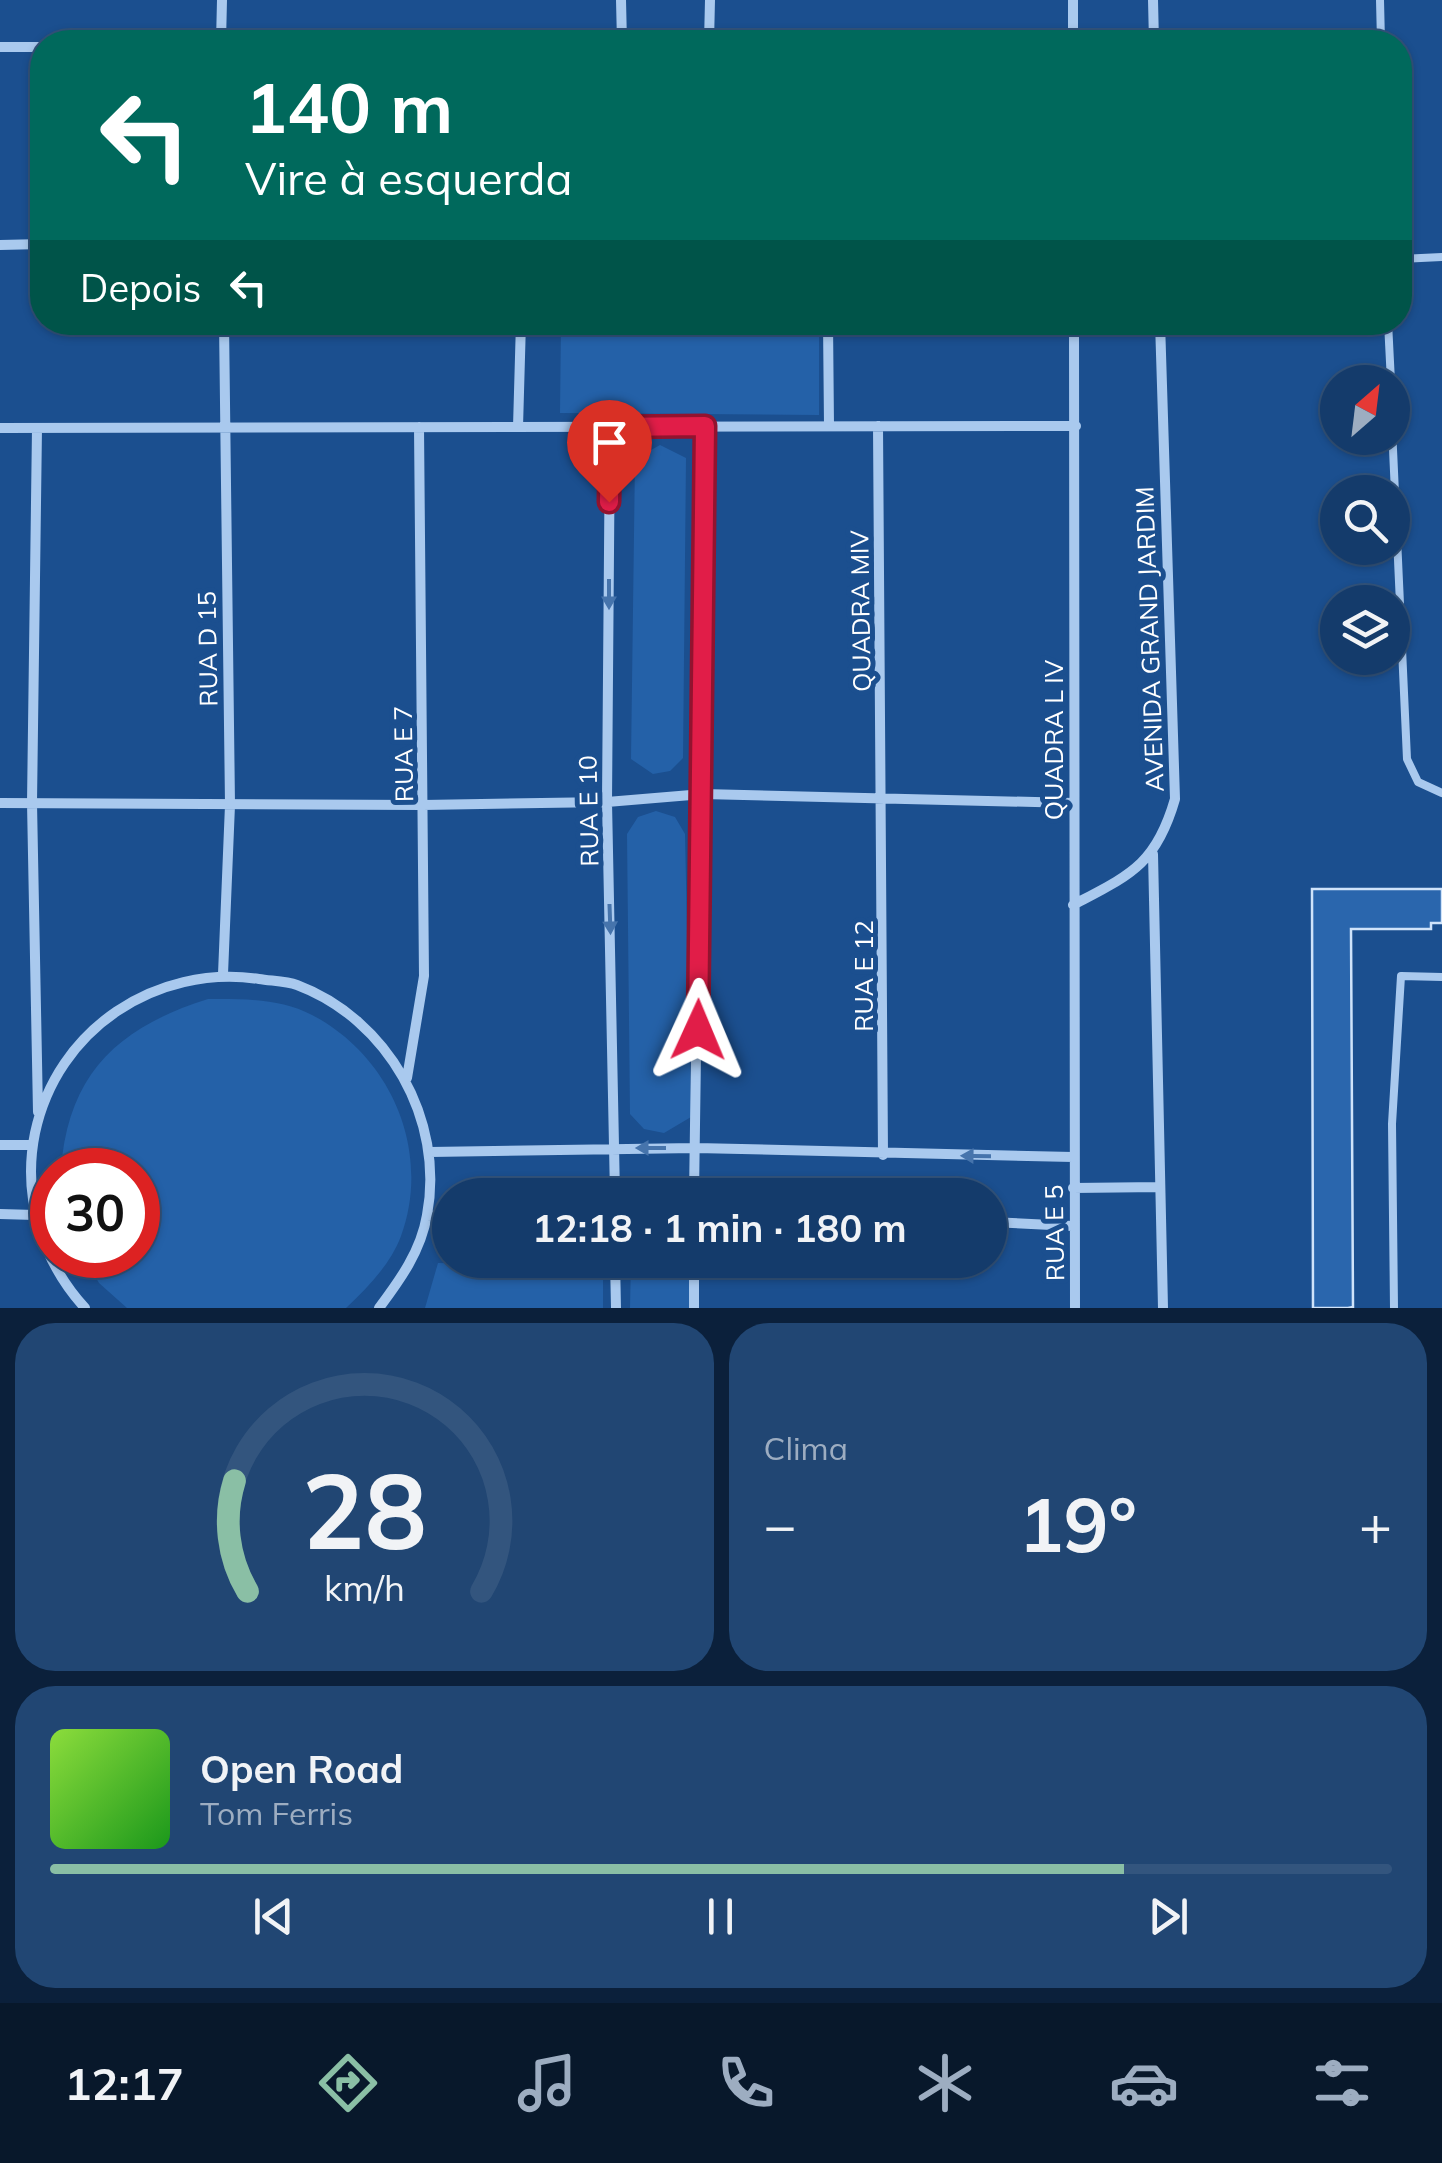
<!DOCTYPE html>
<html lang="pt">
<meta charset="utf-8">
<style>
body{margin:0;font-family:Mulish,sans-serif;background:#214673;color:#f1f3f6;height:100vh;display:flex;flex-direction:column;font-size:38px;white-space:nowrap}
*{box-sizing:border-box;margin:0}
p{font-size:32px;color:#9dadc1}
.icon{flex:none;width:55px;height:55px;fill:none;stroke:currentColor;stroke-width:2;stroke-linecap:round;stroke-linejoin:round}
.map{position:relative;height:1308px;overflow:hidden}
.sheet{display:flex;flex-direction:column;gap:15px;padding:15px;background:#0b203b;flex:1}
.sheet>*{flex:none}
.hud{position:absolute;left:30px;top:30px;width:1382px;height:305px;border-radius:40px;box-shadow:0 2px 8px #0004,0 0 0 2px #33557e;background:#00695c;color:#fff;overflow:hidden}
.needle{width:65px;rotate:28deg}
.tools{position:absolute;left:1320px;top:365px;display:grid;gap:20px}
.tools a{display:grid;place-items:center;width:90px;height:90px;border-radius:50%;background:#143b6b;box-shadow:0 2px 8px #0004,0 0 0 2px #33557e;font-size:50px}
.speed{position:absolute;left:30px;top:1148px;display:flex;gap:20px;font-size:50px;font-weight:700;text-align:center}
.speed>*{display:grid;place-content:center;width:130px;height:130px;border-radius:50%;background:#143b6b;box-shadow:0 2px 8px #0004,0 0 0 2px #33557e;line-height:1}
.speed .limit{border:15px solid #d22;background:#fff;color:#111}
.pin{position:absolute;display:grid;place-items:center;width:85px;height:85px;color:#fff;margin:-102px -42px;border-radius:50% 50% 50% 0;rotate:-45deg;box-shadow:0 0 10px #0007}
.pin .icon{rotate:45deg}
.me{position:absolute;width:110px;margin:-55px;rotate:1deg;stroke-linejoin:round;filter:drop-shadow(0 0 8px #0008)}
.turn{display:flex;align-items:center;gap:35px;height:210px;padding:0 50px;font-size:45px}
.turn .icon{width:130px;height:130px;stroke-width:2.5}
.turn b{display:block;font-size:70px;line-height:85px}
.then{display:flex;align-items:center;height:95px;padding:0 50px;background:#0003;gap:20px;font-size:38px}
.big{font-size:75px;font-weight:700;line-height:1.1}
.sheet .tile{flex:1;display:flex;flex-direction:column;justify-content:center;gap:15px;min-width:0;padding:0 35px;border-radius:40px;background:#214673}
.sheet .dial{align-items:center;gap:0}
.dial svg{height:260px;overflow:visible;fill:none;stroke:#33557e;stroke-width:7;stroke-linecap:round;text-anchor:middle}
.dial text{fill:#f1f3f6;stroke:none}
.song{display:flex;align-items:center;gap:30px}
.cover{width:120px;height:120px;border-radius:15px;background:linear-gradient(135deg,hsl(90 70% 55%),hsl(120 70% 35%))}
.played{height:10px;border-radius:5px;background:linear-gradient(90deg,#8abfa5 80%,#33557e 80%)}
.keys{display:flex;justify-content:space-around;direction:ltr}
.heat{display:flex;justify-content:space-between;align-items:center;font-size:55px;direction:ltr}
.sheet .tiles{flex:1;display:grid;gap:15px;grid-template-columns:1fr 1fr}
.tile:last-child{grid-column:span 2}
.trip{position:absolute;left:432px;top:1178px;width:575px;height:100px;border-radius:50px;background:#143b6b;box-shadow:0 2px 8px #0004,0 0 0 2px #33557e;font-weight:700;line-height:100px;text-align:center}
.dock{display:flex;height:160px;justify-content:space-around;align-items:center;background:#08182b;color:#9dadc1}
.dock .icon{width:70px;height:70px}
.dock .selected{color:#8abfa5}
.dock b{font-size:45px;color:#f1f3f6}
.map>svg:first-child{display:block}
.green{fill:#2461a8}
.building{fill:#2a66ad;stroke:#cfe3fa;stroke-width:2.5}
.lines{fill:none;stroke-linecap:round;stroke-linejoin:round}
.service{stroke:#a9c9ee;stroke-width:8}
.minor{stroke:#a9c9ee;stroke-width:10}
.oneway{fill:#4674ac}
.route-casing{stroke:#92132f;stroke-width:25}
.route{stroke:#e11d48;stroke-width:18}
.labels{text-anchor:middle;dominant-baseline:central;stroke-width:10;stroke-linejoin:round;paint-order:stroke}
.street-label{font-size:25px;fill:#fff;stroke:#1b4f8f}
</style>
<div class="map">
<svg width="1442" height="1308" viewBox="0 0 1442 1308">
<rect width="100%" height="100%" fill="#1b4f8f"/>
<path class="green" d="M561 323H819V415L560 413Z
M660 445 686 458 683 758 670 771 653 774 631 759 635 459Z
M656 811 675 817 685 834 691 1117 664 1133 644 1129 630 1114 627 834 638 817Z
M208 999C243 999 280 998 312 1015 391 1056 432 1151 401 1236 390 1265 368 1287 346 1308H127L99 1283 83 1255H138V1170H61C68 1073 119 1027 208 999Z
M631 1260H691V1308H630Z
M438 1263 603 1266V1308H425Z"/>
<path class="building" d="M1312 889H1442V923H1431V929H1351L1353 1307 1348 1308H1313Z"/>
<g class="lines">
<path class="service" d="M1380 0 1381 42
M1400 259 1442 257
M1388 322 1391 382
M1392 427 1407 759 1418 782 1442 793
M1394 1308 1392 1124 1401 976 1442 977"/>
<path class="minor" d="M621 0 622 42
M1073 0V42
M1153 0 1154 42
M221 42 222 0
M709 42 710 0
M0 47H42
M0 245 42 244
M828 322 829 426
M1074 322 1075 1308
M878 426 883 1155
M518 427 521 322
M610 427 607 802 615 1195
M0 428 1076 426
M37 428 32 803 38 1112
M0 803 423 805 607 802 703 794 1073 803
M1153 854 1163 1308
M1073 905C1130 875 1156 865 1175 799L1160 322
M223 974 230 805 224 322
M407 1078 424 976 419 427
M0 1145H33
M430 1152 696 1148 1073 1157
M1073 1188 1160 1187
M694 1195 705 427
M0 1214 35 1215
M427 1216 450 1215
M990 1222 1072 1226
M615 1260 616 1308
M694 1260V1308
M85 1308C42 1261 22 1196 35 1133 57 1029 156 964 259 979 271 981 286 981 297 985 388 1019 445 1120 427 1215 421 1251 400 1280 379 1308"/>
</g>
<defs><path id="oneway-solid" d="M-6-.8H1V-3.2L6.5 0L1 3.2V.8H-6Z" transform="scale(2.5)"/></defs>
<g class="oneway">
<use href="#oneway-solid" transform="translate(609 594) rotate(90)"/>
<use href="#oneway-solid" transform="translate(610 919) rotate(88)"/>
<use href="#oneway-solid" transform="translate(651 1148) rotate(180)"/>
<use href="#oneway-solid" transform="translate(976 1156) rotate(-179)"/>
</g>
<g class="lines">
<defs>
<path id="route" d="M609 502 610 427 705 426 698 1030"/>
</defs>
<use href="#route" class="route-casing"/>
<use href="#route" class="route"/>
</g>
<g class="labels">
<g class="street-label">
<text transform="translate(860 611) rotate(-91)">QUADRA MIV</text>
<text transform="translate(1149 639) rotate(-92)">AVENIDA GRAND JARDIM</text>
<text transform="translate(207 649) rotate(-91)">RUA D 15</text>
<text transform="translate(1053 740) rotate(-90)">QUADRA L IV</text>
<text transform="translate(403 754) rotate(-91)">RUA E 7</text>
<text transform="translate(588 811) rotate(-91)">RUA E 10</text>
<text transform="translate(863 976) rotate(-90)">RUA E 12</text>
<text transform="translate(1054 1233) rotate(-91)">RUA E 5</text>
</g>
</g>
</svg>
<div class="tools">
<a><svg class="needle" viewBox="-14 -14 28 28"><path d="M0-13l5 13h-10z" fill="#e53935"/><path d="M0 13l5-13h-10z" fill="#9dadc1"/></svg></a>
<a><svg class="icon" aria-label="search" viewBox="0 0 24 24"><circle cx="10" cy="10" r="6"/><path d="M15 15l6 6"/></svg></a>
<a><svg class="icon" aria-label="layers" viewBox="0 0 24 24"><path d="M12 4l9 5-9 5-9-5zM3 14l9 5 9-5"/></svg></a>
</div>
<div class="speed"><div class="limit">30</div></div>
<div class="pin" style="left:609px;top:502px;background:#d93025"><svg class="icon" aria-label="arrive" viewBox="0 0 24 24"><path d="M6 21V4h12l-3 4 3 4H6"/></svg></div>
<svg class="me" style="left:698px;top:1030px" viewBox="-20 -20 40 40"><path d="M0-17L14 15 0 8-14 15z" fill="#e11d48" stroke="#fff" stroke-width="4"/></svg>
<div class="trip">12:18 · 1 min · 180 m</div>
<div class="hud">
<div class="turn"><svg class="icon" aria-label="left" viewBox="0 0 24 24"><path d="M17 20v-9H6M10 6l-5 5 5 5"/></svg><div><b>140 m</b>Vire à esquerda</div></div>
<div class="then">Depois<svg class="icon" aria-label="left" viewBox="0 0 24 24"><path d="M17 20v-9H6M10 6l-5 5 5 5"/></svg></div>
</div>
</div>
<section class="sheet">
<div class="tiles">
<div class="tile dial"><svg viewBox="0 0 100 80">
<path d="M14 69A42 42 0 1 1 86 69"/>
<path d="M14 69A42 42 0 0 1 10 35" stroke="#8abfa5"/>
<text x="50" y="56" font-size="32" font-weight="700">28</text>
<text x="50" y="72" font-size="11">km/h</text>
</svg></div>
<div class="tile"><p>Clima</p>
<div class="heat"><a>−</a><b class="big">19°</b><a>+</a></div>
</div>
<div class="tile">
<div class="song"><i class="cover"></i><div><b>Open Road</b><p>Tom Ferris</p></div></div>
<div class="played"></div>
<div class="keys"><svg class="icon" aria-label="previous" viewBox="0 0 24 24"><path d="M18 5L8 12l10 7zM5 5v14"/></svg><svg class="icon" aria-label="pause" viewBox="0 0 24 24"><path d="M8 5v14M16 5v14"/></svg><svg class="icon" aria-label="next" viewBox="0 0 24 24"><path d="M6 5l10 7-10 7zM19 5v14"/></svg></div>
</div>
</div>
</section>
<nav class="dock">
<b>12:17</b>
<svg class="icon selected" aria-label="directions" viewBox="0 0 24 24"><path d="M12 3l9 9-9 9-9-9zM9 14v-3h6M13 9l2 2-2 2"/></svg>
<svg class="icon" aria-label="music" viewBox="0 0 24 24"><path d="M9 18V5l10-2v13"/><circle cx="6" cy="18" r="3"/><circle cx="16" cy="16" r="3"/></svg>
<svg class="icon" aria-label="phone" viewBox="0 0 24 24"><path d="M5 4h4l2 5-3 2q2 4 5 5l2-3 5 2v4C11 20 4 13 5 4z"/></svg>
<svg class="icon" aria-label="climate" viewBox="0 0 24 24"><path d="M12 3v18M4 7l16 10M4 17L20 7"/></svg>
<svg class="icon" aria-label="car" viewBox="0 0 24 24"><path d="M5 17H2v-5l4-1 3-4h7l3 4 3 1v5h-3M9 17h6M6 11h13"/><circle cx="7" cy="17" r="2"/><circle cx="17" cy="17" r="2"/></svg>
<svg class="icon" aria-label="filters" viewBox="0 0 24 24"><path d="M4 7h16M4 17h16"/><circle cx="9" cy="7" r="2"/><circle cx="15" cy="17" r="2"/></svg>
</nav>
